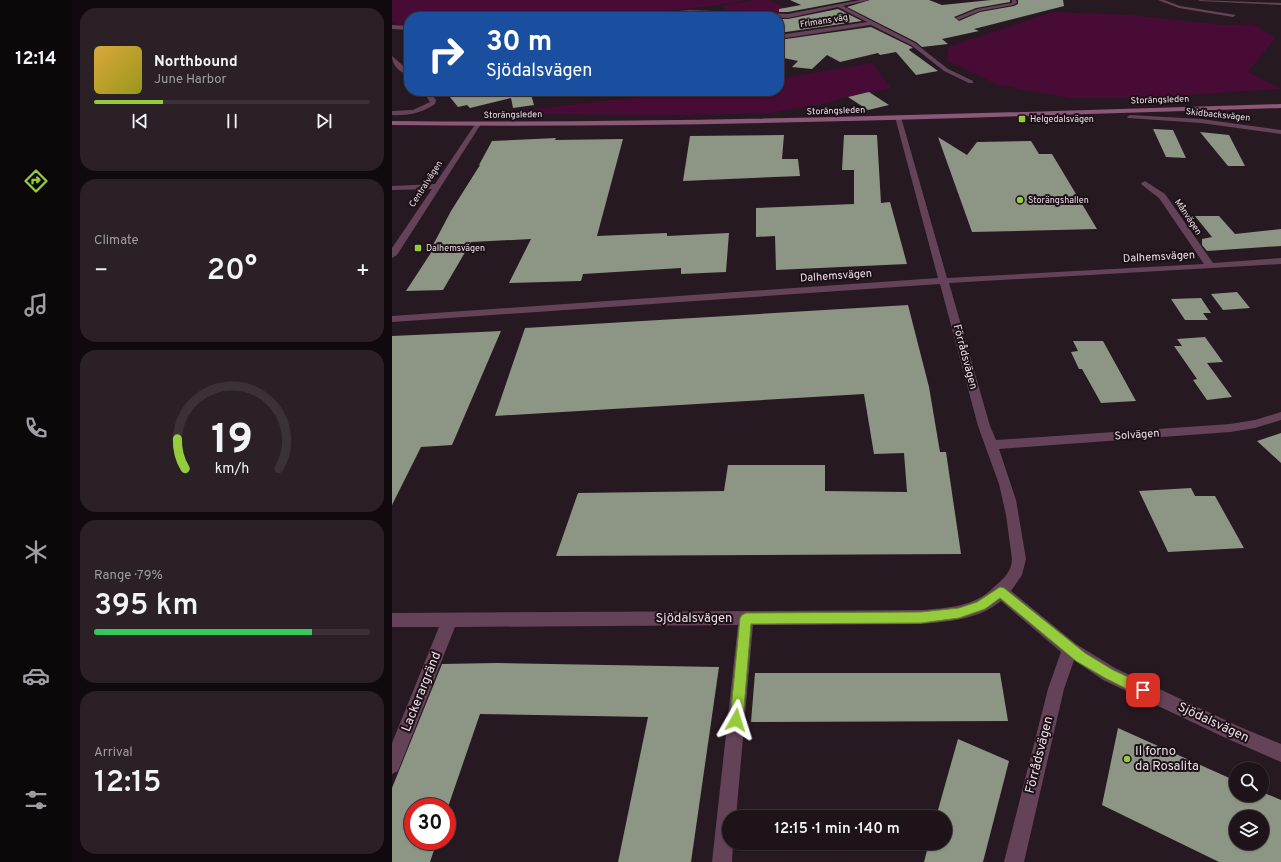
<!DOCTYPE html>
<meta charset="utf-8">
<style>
body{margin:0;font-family:Overpass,sans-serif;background:#2a2026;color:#f1f3f6;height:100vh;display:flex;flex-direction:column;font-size:15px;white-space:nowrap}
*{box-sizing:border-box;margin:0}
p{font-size:13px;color:#a09ea2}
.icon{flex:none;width:22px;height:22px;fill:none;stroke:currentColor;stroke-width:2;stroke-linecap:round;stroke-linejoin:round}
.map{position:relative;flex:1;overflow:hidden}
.drawer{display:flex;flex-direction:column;gap:8px;padding:8px;background:#100a0e;width:320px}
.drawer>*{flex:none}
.hud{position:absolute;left:12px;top:12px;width:380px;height:84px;border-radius:16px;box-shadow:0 1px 3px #0004,0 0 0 1px #3b3238;background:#1a4fa0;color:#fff;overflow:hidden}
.fabs{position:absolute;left:837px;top:762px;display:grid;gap:8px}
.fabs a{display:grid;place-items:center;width:40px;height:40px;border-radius:50%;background:#1d1319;box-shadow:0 1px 3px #0004,0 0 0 1px #3b3238;font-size:20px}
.speed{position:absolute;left:12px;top:798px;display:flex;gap:8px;font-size:20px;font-weight:700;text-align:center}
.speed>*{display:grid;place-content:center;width:52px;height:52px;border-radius:50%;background:#1d1319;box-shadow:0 1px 3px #0004,0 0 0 1px #3b3238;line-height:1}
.speed .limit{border:6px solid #d22;background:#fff;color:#111}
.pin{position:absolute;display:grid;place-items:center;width:34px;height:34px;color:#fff;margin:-17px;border-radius:8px;box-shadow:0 2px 6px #0006}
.me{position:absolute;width:44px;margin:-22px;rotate:6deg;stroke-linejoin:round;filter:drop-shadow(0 0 3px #0008)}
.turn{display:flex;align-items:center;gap:14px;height:84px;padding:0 16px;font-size:18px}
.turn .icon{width:52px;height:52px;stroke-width:2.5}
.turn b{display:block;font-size:28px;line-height:34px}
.big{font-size:30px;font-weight:600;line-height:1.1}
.drawer .widget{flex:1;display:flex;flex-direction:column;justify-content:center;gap:6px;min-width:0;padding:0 14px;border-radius:16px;background:#2a2026}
.drawer .dial{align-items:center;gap:0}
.dial svg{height:104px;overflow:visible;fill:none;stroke:#3b3238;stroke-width:7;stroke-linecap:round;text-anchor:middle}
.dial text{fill:#f1f3f6;stroke:none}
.song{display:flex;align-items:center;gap:12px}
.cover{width:48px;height:48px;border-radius:6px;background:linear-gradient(135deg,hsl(40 70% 55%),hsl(60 70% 35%))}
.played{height:4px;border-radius:2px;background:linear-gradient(90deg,#95cc3b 25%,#3b3238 25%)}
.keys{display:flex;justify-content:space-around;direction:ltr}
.heat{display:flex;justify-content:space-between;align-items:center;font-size:22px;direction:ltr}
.charge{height:6px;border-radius:3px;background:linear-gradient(90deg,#34c759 79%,#3b3238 0)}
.trip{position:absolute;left:330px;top:810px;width:230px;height:40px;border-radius:20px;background:#1d1319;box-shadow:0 1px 3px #0004,0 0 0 1px #3b3238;font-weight:600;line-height:40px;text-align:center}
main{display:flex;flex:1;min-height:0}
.menu{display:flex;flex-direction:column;width:72px;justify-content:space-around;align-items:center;background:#0c080a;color:#a09ea2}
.menu .icon{width:28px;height:28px}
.menu .active{color:#95cc3b}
.menu b{font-size:18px;color:#f1f3f6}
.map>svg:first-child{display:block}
.green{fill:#470b36}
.building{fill:#8d9585;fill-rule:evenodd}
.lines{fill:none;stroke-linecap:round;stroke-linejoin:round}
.street{fill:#644358;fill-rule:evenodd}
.secondary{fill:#8c5878;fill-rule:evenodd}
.route{fill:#95cc3b;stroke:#618526}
.poi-dot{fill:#95cc3b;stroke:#1d1018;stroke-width:1.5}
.labels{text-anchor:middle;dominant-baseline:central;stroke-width:4;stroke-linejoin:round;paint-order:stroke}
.far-street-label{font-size:9px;fill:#e9dfe4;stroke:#1d1018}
.far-poi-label{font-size:9px;fill:#e9dfe4;stroke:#1d1018;text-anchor:start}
.street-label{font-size:11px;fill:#e9dfe4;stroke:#1d1018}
.near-street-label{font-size:13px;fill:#e9dfe4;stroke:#1d1018}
.near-poi-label{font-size:13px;fill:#e9dfe4;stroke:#1d1018;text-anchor:start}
</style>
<main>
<nav class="menu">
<b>12:14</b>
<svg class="icon active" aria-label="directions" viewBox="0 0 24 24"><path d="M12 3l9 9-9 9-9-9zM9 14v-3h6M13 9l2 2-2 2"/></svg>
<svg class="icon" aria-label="music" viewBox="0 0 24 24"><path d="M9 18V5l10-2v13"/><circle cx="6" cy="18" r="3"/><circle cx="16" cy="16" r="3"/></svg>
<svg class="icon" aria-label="phone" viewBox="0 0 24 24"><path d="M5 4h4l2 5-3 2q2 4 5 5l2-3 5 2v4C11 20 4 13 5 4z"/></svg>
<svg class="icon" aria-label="climate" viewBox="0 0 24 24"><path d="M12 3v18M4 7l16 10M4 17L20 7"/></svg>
<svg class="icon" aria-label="car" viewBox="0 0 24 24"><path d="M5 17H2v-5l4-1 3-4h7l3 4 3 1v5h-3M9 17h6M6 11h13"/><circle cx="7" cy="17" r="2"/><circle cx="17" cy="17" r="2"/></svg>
<svg class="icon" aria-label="filters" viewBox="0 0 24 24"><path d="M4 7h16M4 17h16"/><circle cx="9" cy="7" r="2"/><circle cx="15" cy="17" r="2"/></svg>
</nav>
<section class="drawer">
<div class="widget">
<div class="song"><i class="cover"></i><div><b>Northbound</b><p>June Harbor</p></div></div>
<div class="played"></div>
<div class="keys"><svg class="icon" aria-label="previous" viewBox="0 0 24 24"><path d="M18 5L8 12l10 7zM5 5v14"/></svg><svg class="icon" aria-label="pause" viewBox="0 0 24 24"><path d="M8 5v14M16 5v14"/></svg><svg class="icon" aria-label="next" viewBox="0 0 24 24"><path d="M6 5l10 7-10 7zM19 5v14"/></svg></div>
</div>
<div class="widget"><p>Climate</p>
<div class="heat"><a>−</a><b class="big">20°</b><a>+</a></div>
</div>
<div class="widget dial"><svg viewBox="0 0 100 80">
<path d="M14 69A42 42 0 1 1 86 69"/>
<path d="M14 69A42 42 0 0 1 8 46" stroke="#95cc3b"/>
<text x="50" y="56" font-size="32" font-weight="700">19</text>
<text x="50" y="72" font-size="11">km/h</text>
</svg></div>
<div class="widget"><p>Range · 79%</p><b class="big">395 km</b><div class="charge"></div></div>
<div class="widget"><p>Arrival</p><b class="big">12:15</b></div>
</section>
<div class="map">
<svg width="889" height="862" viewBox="0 0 889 862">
<rect width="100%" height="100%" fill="#271921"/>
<path class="green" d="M0 0H354L326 5 225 17H17V26L6 25 0 22Z
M363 0H377L398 10 385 13 335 10 329 6Z
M661 12 738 15 832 25 861 24 883 38 856 72 889 89 745 98H678L606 85 556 61V47Z
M480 63 499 88 454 97 436 103 379 113 295 115 98 114 301 91H387V79Z"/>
<path class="building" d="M398 0H460L396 12H387V9L409 5Z
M478 0H537L550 5 599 0H618V2L584 8 562 17 567 21 588 12 622 6 626 4V0H671L672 6 582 29 587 31 550 39 556 44 530 47 524 42 455 7Z
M446 9 470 21 387 33V19H396Z
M479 27 518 46 521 48 517 49 518 50H517L546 71 524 75 504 52 488 55 486 53 448 62 435 55 420 69 400 67 406 61 387 57V40Z
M53 91H138L142 105 121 108 119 98 78 108 75 105 66 107Z
M477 92 497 105 476 110 456 97Z
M761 129 781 130 794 158 774 157Z
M808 132 837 135 853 166H836Z
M392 135 390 159H406L408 176 291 181 298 136Z
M452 135H485L489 203 498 202 515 264 384 270 383 236 364 237V208L462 204V170H450Z
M546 137 575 155 585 142 639 141 647 154H660L705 229 580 232Z
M164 138 163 140 231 139 205 236 275 233V236L337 233 334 272 289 274V268L191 274 189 281 117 283 139 239 79 242 51 290 14 291 44 245H41L59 211 88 165H87L100 141Z
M803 216H827L843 234 889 229V246L815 251 810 245V239L820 237Z
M845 292 858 308 831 310 819 294Z
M809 298 819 313H811L816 320H793L779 299Z
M516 305 537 387 548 452H554L569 554 164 556 186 493 332 491 336 465H433V491L515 492 512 453 482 454 472 394 103 416 133 328Z
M109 331 60 445 29 447 0 505V336Z
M813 337 831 362 815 363 840 397 815 400 801 380 805 379 782 346H790L785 339Z
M681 341H711L744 401 709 403 690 369H687L679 352 686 351Z
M889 433V463L865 441Z
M799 488 803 496H823L852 548 776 552 747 491Z
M105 663 327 667 299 862H226L256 717 88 714 56 807H21V841H45L38 862H0V788L50 664Z
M363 673H608L616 721 359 722Z
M726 728 844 781V795H870V792L889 800V862H827L710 805ZM844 817H870V843H844Z
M566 739 617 761 591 862H532L537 843H553V817H544Z"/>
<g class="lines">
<path class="street" d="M468 0H477L451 6 523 43 556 69 581 81V83H577L552 71 519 45 479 25 387 39V35L475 22 446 7 396 18 298 12 254 17H236L239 15 298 10 396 14Z
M620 0H624L625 3 621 5 588 11 566 20 563 18 585 9 620 3Z
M766 0H772L788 6 844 15 841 17 787 8Z
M806 0 889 3V5L808 1Z
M0 25 17 26V30L0 29Z
M0 56 17 71V76C8 72 0 66 0 56Z
M31 91H37L44 100 43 104C30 113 16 116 0 115V111L21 110 38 102Z
M738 115 809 119 889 130V134L809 123 736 118 735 117Z
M504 116 509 117 555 278 812 264 767 198 750 185 749 183 753 181 773 194 821 263 889 258V264L557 283 598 426 604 440 838 424 863 420 889 412V420L863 428 838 432 607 449 624 500 634 559 630 575 619 591 684 644 723 668 848 727 889 744V762L836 739 711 680 682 660 672 689 632 862H612L656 689 669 652 609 601C586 620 558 621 529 624L361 625 344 817H337V843H341L340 862H320L346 625 63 627 6 771 0 774V743L47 627H0V613L529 610C556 608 582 607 602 587 610 580 620 572 620 559L614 515 607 484 586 426 548 284 0 322V316L546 278 503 117Z
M86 122 89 124 5 255 0 258V248L40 189 0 190V186L43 184 84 123Z"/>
<path class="secondary" d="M889 104V108C593 117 296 129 0 125V121C296 124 593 113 889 104Z"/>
</g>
<path class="route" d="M608 587 612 588 693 653 721 670 755 686 757 690 755 695 751 696 747 695 713 678 684 661 608 598 593 609 567 618 529 623 359 624 351 720 349 725 344 726 340 725 338 720 348 618 350 615 354 613 529 612 567 608 585 602Z"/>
<g class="poi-dot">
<rect x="626" y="115" width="8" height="8" rx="2"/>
<circle cx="628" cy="200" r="4"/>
<rect x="22" y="244" width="8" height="8" rx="2"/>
<circle cx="735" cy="759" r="4"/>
</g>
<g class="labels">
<g class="far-street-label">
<text transform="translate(432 21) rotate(-9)">Frimans väg</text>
<text transform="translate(768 100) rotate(-2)">Storängsleden</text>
<text transform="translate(444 111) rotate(-2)">Storängsleden</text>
<text transform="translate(121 115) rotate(-1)">Storängsleden</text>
<text transform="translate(826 115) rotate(6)">Skidbacksvägen</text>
<text transform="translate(34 184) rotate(-57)">Centralvägen</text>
<text transform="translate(796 217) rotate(56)">Månvägen</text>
</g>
<g class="far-poi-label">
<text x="638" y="119">Helgedalsvägen</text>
<text x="636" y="200">Storängshallen</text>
<text x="34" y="248">Dalhemsvägen</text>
</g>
<g class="street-label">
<text transform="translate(767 257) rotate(-3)">Dalhemsvägen</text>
<text transform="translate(444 276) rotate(-4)">Dalhemsvägen</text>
<text transform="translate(573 357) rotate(75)">Förrådsvägen</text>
<text transform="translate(745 435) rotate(-4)">Solvägen</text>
</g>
<g class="near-street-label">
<text x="302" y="619">Sjödalsvägen</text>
<text transform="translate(30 692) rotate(-68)">Lackerargränd</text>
<text transform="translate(821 723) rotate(25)">Sjödalsvägen</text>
<text transform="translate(648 755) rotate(-76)">Förrådsvägen</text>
</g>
<g class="near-poi-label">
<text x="743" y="752">Il forno<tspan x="743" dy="15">da Rosalita</tspan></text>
</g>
</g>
</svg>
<div class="fabs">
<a><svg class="icon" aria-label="search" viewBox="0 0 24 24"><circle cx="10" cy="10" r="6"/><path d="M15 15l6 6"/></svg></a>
<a><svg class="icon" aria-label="layers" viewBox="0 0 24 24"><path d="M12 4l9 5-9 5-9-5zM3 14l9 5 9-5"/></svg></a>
</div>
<div class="speed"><div class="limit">30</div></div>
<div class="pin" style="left:751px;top:690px;background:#d93025"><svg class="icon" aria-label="arrive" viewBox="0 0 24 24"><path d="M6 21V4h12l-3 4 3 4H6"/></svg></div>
<svg class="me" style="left:344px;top:720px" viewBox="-20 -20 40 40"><path d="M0-17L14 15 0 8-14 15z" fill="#95cc3b" stroke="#fff" stroke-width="4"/></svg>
<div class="trip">12:15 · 1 min · 140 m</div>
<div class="hud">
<div class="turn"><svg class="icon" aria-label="right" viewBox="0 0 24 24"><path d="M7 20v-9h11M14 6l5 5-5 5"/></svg><div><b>30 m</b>Sjödalsvägen</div></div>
</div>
</div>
</main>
